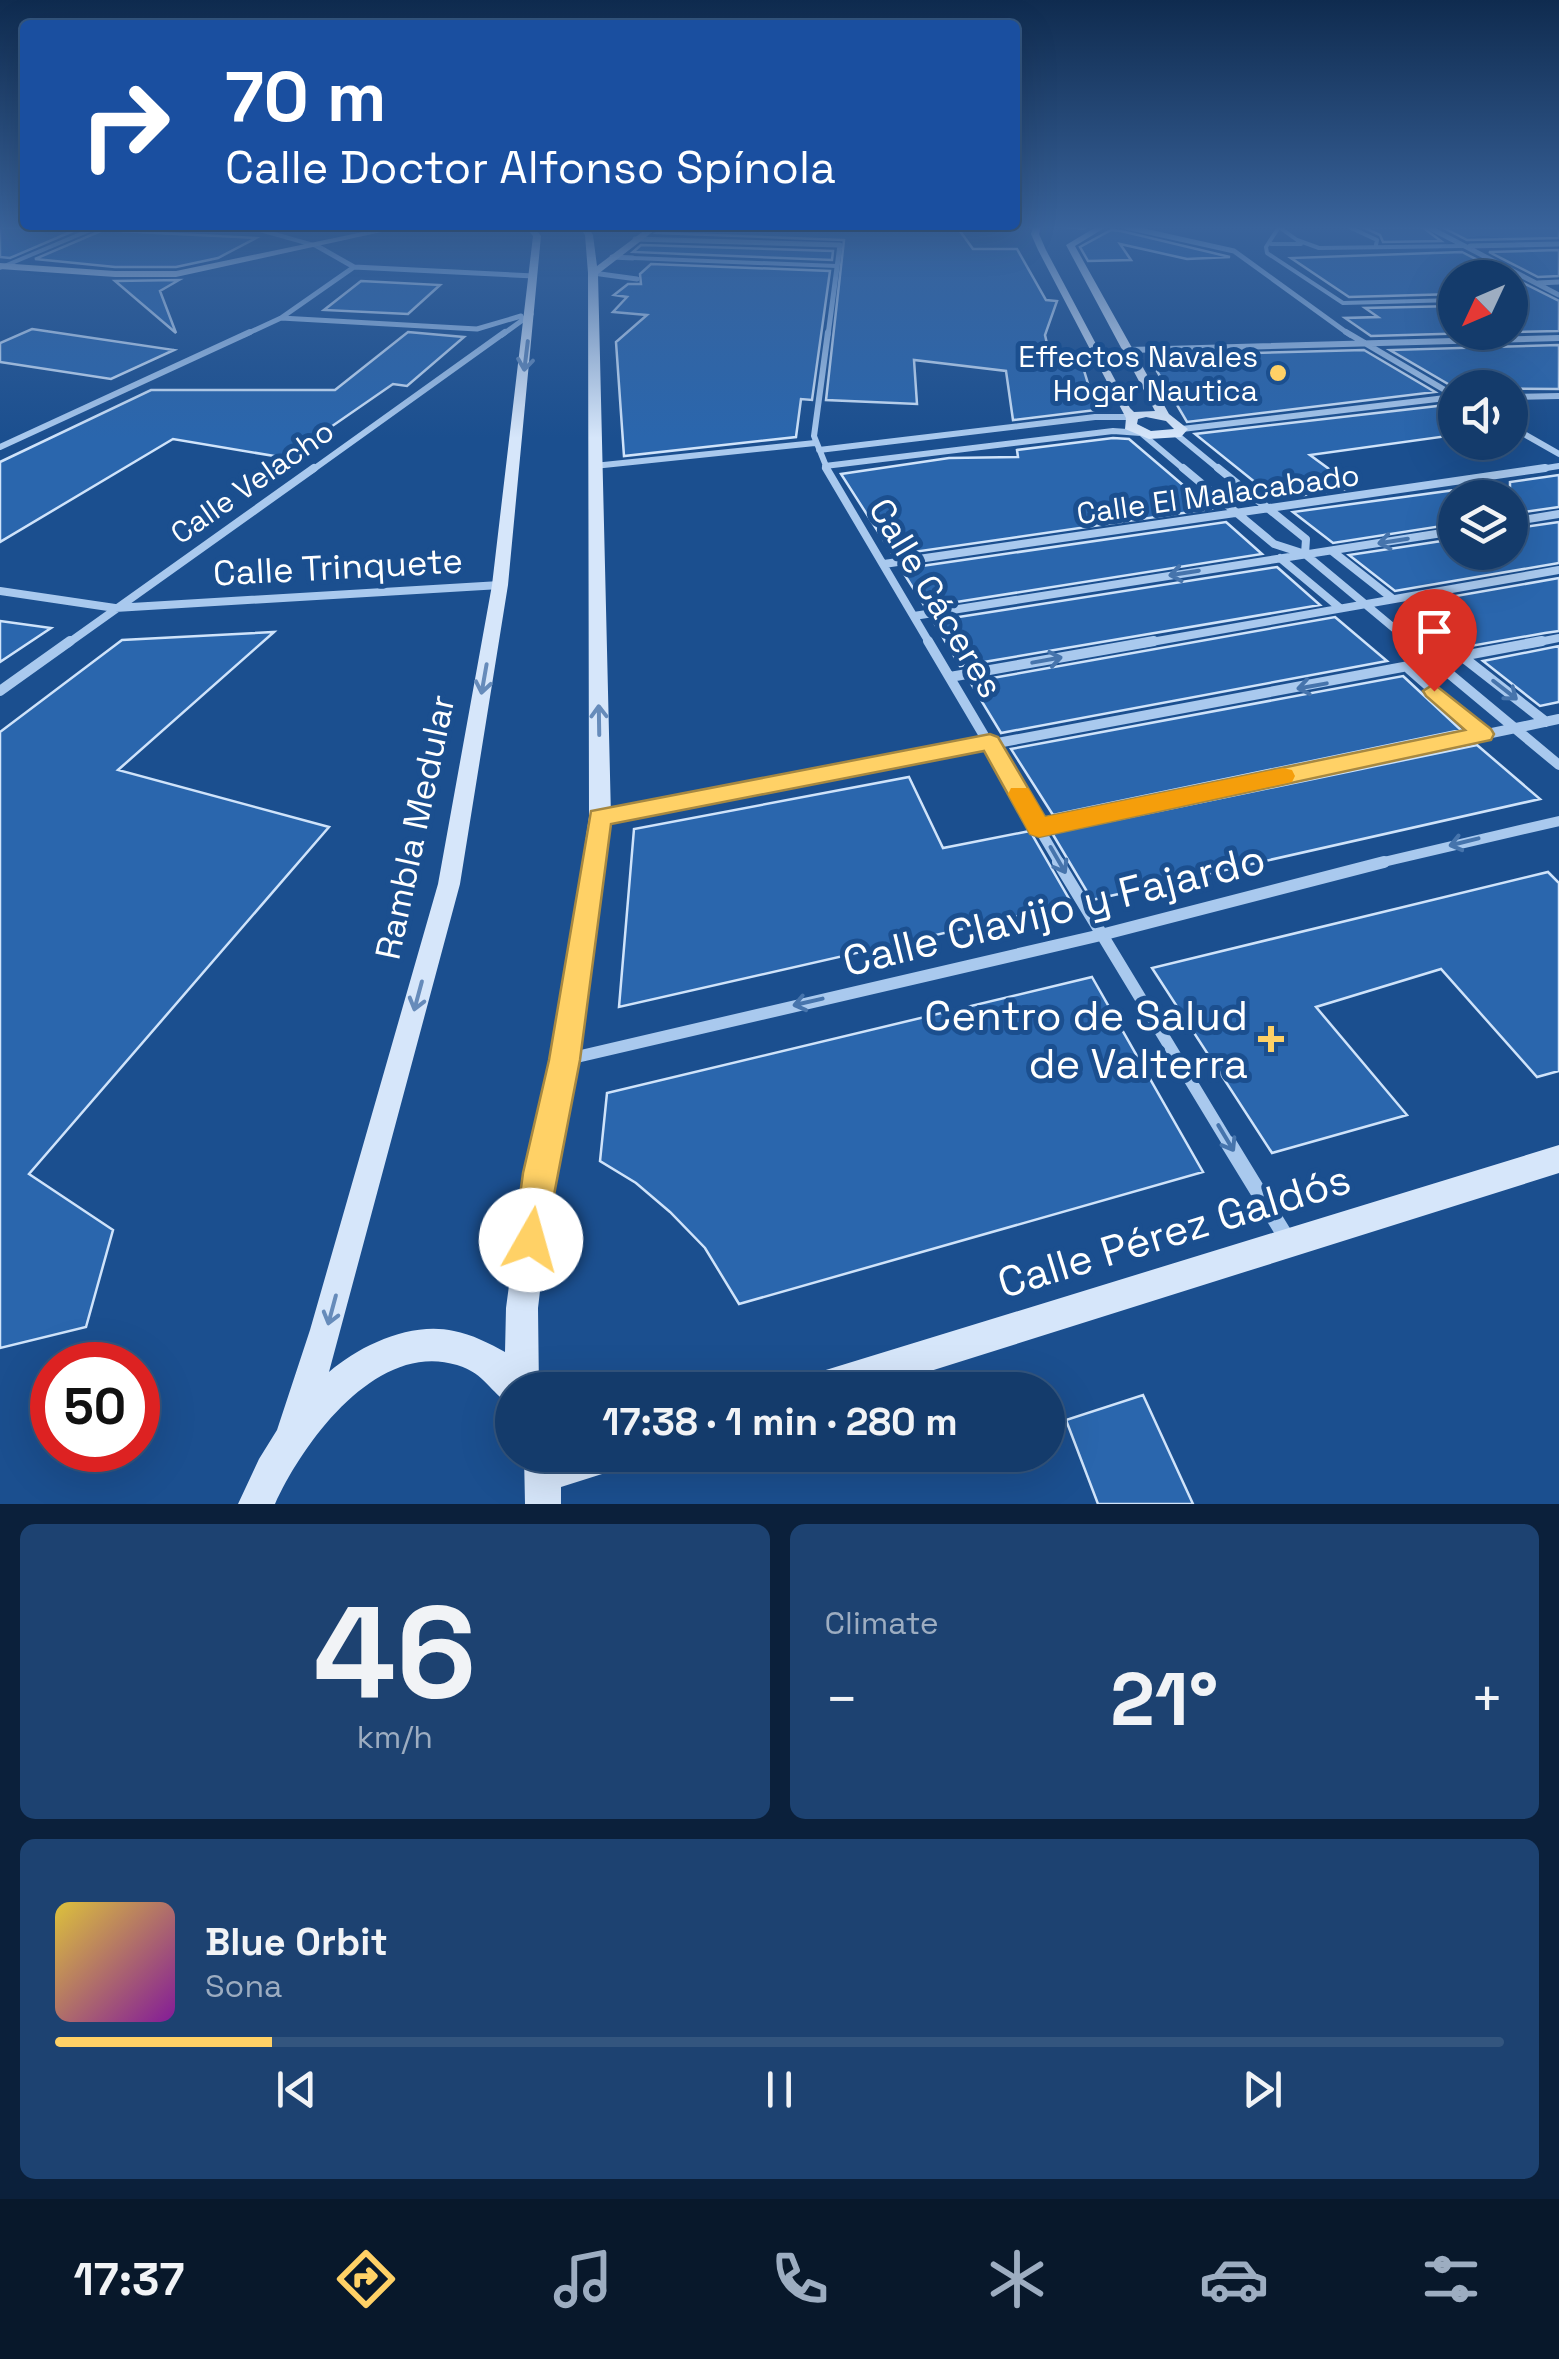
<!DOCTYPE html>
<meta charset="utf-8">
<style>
body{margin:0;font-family:"Space Grotesk",sans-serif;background:#1d4271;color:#f1f3f6;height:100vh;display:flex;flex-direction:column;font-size:38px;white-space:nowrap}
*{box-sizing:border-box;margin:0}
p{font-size:32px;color:#9dadc1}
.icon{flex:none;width:55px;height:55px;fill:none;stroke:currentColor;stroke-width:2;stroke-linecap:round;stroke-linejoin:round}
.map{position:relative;height:1504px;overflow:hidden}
.side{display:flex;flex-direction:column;gap:20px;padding:20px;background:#0b203b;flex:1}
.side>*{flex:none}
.hud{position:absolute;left:20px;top:20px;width:1000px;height:210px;border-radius:10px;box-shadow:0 10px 40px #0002,0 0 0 2px #33557e;background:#1a4fa0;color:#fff;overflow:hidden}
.needle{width:65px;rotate:226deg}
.tools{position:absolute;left:1438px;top:260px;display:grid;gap:20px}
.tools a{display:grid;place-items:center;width:90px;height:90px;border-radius:50%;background:#143b6b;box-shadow:0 10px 40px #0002,0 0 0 2px #33557e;font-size:50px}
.speed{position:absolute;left:30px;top:1342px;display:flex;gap:20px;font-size:50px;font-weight:700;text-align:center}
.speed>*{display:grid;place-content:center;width:130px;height:130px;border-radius:50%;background:#143b6b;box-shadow:0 10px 40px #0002,0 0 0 2px #33557e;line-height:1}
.speed .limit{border:15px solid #d22;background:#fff;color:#111}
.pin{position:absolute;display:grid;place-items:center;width:85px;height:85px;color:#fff;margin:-102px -42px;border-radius:50% 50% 50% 0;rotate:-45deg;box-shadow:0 0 10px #0007}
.pin .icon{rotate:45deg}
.me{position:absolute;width:110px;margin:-55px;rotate:7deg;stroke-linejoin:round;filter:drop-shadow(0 0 8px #0008)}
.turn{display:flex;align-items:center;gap:35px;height:210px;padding:0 40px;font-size:45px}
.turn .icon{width:130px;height:130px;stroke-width:2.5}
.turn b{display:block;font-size:70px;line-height:85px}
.big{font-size:75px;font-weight:700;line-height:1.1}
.side .widget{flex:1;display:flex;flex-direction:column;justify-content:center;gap:15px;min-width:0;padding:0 35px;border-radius:15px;background:#1d4271}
.side .dial{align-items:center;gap:0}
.dial b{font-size:130px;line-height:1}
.song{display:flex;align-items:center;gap:30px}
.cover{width:120px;height:120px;border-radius:15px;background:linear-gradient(135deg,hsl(50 70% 55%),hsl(290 70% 35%))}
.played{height:10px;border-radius:5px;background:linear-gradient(90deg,#ffd166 15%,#33557e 15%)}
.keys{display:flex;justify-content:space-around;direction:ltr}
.heat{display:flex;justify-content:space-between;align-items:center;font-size:55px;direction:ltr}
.side .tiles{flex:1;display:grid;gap:20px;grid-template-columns:1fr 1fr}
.widget:last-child{grid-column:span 2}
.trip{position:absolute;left:495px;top:1372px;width:570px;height:100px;border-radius:50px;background:#143b6b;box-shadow:0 10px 40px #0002,0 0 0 2px #33557e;font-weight:700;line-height:100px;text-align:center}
.dock{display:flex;height:160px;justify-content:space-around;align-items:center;background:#08182b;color:#9dadc1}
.dock .icon{width:70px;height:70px}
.dock .current{color:#ffd166}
.dock b{font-size:45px;color:#f1f3f6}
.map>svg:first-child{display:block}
.building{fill:#2a66ad;stroke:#cfe3fa;stroke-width:2.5}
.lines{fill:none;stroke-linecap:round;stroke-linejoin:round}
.lane{stroke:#a9c9ee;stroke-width:4}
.street-far5{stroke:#a9c9ee;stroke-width:5}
.street-far4{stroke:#a9c9ee;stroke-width:6}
.street-far3{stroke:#a9c9ee;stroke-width:8}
.street-far2{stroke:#a9c9ee;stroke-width:10}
.street-far1{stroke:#a9c9ee;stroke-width:12}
.street{stroke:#a9c9ee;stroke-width:16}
.secondary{fill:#d6e6fa;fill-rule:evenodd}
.oneway{stroke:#668bba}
.oneway2{stroke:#4674ac}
.route{fill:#ffd166;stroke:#a68842;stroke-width:2.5}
.slow{fill:#f59e0b}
.poi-dot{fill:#ffd166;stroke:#1b4f8f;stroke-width:4}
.labels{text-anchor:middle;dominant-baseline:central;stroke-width:10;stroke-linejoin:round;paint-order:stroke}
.far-poi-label{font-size:30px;fill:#fff;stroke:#1b4f8f;text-anchor:end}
.far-street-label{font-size:30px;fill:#fff;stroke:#1b4f8f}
.street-label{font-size:35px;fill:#fff;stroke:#1b4f8f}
.near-street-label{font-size:42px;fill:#fff;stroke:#1b4f8f}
.near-poi-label{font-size:42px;fill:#fff;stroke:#1b4f8f;text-anchor:end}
</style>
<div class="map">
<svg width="1559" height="1504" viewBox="0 0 1559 1504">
<rect width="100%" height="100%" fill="#1b4f8f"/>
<path class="building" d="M0 227H4L73 231 10 258 0 257Z
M668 227H957L973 249H1017L1046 300 1057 301 1045 335 1051 361 1082 364 1096 410 1013 420 1006 371 914 360 917 404 826 400 844 240 657 233Z
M1363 227H1422L1441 241 1383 242 1380 235Z
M1442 227H1559V238L1467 240Z
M103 230 157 233 256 238 218 258 176 267H115L35 259Z
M1111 230 1121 231 1230 257 1187 259 1120 244 1131 260 1088 261 1080 247Z
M641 245 833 251 832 260 633 252Z
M1559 250V276L1538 277 1489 252Z
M1462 252 1559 301V331L1510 332V278H1455V294L1349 297 1291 258Z
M651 264 830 271 812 400 801 399 796 437 624 456 616 342 647 315 613 312 627 297 614 295 628 284H641L640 274Z
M179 280 160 291 176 333 115 281Z
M361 281 440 285 408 314 324 310Z
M1455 306V332H1510L1371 336 1345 318 1378 317 1365 308Z
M32 329 174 350 111 379 0 362V343Z
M408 332 464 337 407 386 393 384 286 458 173 439 0 542V462L151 390H335Z
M1559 345V389L1455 388 1390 350Z
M1364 350 1435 392 1187 422 1148 356Z
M1455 404V435L1310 455 1355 488 1276 499 1195 434Z
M1113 438 1129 439 1211 509 893 555 841 474 949 458 1018 457 1017 450Z
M1559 475V507L1510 514V482Z
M1455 490V524L1333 543 1293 512Z
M1226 522 1262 554 925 607 901 569Z
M1559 522V563L1395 591 1349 555 1455 539V552H1510V529Z
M1277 567 1320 605 960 666 933 621Z
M1559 578V631L1545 633 1465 647 1410 604Z
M1335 617 1387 661 1001 733 970 682Z
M0 621 51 628 0 662Z
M274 632 118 770 329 827 29 1174 113 1230 86 1327 0 1348V732L122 640Z
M1559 646V702L1540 706 1483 661Z
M1403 676 1461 730 1053 815 1011 749Z
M1477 745 1540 799 1092 900 1052 833Z
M909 777 943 848 1030 831 1072 904 619 1007 634 829Z
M1548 872 1559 883V1071L1537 1077 1441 969 1316 1007 1407 1115 1272 1153 1152 968Z
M1092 977 1203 1172 739 1304 705 1248 670 1212 636 1183 600 1161 607 1093Z
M1143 1395 1193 1504H1098L1066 1420Z"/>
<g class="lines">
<path class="lane" d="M157 227 260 230 317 246
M1279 227 1266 247 1267 253 1343 303 1455 300
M1279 227 1297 240 1319 248 1463 246
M1349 227 1377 240 1376 245
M1271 244H1301
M633 258 837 266
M0 268 97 227"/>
<path class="street-far5" d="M1126 227 1234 251 1350 335
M1428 227 1559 295
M635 239 840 245 828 335
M1470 246 1559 244
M612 257 633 258
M354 267 534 276
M593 273 637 279
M1538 283 1559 282
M281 318 477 329 521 316
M244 335 281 318 354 267 317 246
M502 335 531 314"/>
<path class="street-far4" d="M1346 332 1455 396
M1130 350 1559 338
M1510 397 1559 396
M1510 426 1559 454
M1182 429 1454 397
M1176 434 1221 471
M0 447 250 332
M819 450 1095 417H1132
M594 466 815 443
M825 466 1113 431 1141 433 1186 471
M311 471 505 332
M828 471 814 436 828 332
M1528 471 1559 466"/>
<path class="street-far3" d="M826 468 930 644
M1183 468 1274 544 1305 554 1413 644
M1218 468 1306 539 1305 554
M1510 522 1559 514
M1332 551 1393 599
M1280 558 1340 608
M884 564 1545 468
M0 591 115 608 500 585
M914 616 1455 531
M67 644 314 468
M1140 644 1559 570
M1529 644 1559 638"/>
<path class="street-far2" d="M928 641 1060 864
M1410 641 1559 765
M1464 658 1546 722
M1409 669 1483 734
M950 677 1154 641
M0 691 70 641
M602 817 1542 641
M1039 827 1559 719
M1375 864 1559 821"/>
<path class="street-far1" d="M1058 862 1230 1146
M568 1059 1101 935 1384 862"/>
<path class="street" d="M1229 1144 1289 1242"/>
<path class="secondary" d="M387 227H404L176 277H115L0 269V263L115 271H176Z
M526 227H534L541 236 508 585 460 884 329 1372C360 1345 412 1321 454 1331 471 1334 491 1344 505 1352L506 1308 524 1173 552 1060 589 817 588 273 585 235 580 227H588L593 235 597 266 649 227H659L598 274 611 817 578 1060 554 1173 538 1308 539 1390H512V1405C491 1395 487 1374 457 1365 377 1340 303 1442 275 1504H238L259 1459 277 1430 310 1330 438 884 492 585 533 236Z
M1033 227H1041L1039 234 1046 250 1130 408 1134 412 1155 411 1066 245 1096 227H1106L1075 246 1169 414 1188 429 1181 437 1149 439 1125 429 1126 418 1038 250 1031 234ZM1146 417 1166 421 1174 429 1151 431 1137 424 1138 419Z
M1051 227H1088L1084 230Z
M1559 1145V1173L870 1390H799L804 1378 816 1373Z
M524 1455H626L621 1468 561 1487V1504H525Z"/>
</g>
<defs><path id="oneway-shaft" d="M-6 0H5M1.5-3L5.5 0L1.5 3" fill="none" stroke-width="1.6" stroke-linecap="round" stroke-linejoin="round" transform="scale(2.5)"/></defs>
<g class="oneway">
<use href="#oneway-shaft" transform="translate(526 356) rotate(97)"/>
<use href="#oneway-shaft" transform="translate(484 679) rotate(100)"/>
<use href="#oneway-shaft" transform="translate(599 720) rotate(-91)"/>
<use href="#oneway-shaft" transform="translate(418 996) rotate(105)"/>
<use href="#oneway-shaft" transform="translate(332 1310) rotate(105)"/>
</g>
<g class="oneway2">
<use href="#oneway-shaft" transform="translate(1393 541) rotate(171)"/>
<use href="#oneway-shaft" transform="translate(1184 573) rotate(171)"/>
<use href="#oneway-shaft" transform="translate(1047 660) rotate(-10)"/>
<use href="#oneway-shaft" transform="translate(1312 686) rotate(170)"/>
<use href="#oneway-shaft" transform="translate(1505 690) rotate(38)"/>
<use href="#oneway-shaft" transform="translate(1464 842) rotate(166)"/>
<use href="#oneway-shaft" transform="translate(1058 860) rotate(60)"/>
<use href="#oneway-shaft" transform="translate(808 1002) rotate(167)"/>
<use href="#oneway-shaft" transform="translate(1226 1138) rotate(59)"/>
</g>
<linearGradient id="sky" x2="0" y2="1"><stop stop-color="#0f2b4f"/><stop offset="0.52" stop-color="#39639b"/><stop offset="1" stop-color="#39639b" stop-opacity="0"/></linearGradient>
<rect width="1559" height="438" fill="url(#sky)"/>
<path class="route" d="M1434 684 1491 729 1494 734 1491 740 1039 837 1030 834 984 751 611 824 580 1060 543 1252 531 1257 519 1252 514 1240 523 1173 549 1060 591 811 990 734 998 737 1045 817 1465 730 1426 696 1423 691Z"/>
<path class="slow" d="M1283 768 1292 770 1295 776 1292 782 1039 837 1030 834 1008 794 1011 788H1028L1045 817Z"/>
<g class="poi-dot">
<circle cx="1278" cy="373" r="10"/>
<path d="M1266 1024h10v10h10v10h-10v10h-10v-10h-10v-10h10z"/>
</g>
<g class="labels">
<g class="far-poi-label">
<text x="1258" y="356">Effectos Navales<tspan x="1258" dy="34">Hogar Nautica</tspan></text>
</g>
<g class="far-street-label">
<text transform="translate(252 482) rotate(-35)">Calle Velacho</text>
<text transform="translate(1218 494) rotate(-8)">Calle El Malacabado</text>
</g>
<g class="street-label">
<text transform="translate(338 567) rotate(-3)">Calle Trinquete</text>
<text transform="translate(936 598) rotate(59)">Calle Cáceres</text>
<text transform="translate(415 827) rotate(-78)">Rambla Medular</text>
</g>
<g class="near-street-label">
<text transform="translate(1054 910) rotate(-14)">Calle Clavijo y Fajardo</text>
<text transform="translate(1174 1231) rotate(-17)">Calle Pérez Galdós</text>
</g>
<g class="near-poi-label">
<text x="1248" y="1015">Centro de Salud<tspan x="1248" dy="48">de Valterra</tspan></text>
</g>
</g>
</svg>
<div class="tools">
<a><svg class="needle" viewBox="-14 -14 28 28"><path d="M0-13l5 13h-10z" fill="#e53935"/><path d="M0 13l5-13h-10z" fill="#9dadc1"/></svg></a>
<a><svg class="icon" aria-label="sound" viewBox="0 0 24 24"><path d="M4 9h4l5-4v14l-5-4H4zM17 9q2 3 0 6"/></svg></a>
<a><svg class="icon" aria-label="layers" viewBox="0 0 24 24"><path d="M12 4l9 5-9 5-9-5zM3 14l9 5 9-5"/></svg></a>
</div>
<div class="speed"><div class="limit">50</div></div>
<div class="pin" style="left:1434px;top:691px;background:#d93025"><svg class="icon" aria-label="arrive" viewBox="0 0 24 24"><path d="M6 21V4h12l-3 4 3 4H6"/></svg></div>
<svg class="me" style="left:531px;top:1240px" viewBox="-20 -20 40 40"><circle r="19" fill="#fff"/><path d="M0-13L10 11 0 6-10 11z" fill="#ffd166"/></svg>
<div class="trip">17:38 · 1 min · 280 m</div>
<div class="hud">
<div class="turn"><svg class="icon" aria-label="right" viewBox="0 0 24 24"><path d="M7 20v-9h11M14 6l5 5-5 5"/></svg><div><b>70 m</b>Calle Doctor Alfonso Spínola</div></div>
</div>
</div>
<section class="side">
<div class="tiles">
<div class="widget dial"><b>46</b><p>km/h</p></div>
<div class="widget"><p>Climate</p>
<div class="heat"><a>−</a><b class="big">21°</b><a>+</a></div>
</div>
<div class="widget">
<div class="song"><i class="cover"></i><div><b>Blue Orbit</b><p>Sona</p></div></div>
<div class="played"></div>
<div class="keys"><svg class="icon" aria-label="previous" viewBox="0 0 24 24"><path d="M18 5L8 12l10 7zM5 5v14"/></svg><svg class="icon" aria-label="pause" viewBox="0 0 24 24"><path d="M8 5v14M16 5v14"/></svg><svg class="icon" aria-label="next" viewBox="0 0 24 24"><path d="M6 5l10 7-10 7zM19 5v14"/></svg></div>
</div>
</div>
</section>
<nav class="dock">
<b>17:37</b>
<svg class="icon current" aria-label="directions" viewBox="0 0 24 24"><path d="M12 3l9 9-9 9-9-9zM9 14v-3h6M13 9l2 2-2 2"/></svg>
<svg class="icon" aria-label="music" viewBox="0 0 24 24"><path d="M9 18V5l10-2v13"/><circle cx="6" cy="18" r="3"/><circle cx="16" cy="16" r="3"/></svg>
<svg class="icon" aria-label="phone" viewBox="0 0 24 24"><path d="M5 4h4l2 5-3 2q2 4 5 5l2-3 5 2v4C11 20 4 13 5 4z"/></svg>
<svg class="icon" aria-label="climate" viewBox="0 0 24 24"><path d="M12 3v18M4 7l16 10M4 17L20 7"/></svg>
<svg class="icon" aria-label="car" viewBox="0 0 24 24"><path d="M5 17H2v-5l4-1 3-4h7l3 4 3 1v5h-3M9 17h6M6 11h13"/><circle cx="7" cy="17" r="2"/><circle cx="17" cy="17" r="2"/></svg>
<svg class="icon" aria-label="filters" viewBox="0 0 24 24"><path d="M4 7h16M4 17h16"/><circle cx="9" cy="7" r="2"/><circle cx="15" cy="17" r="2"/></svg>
</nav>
